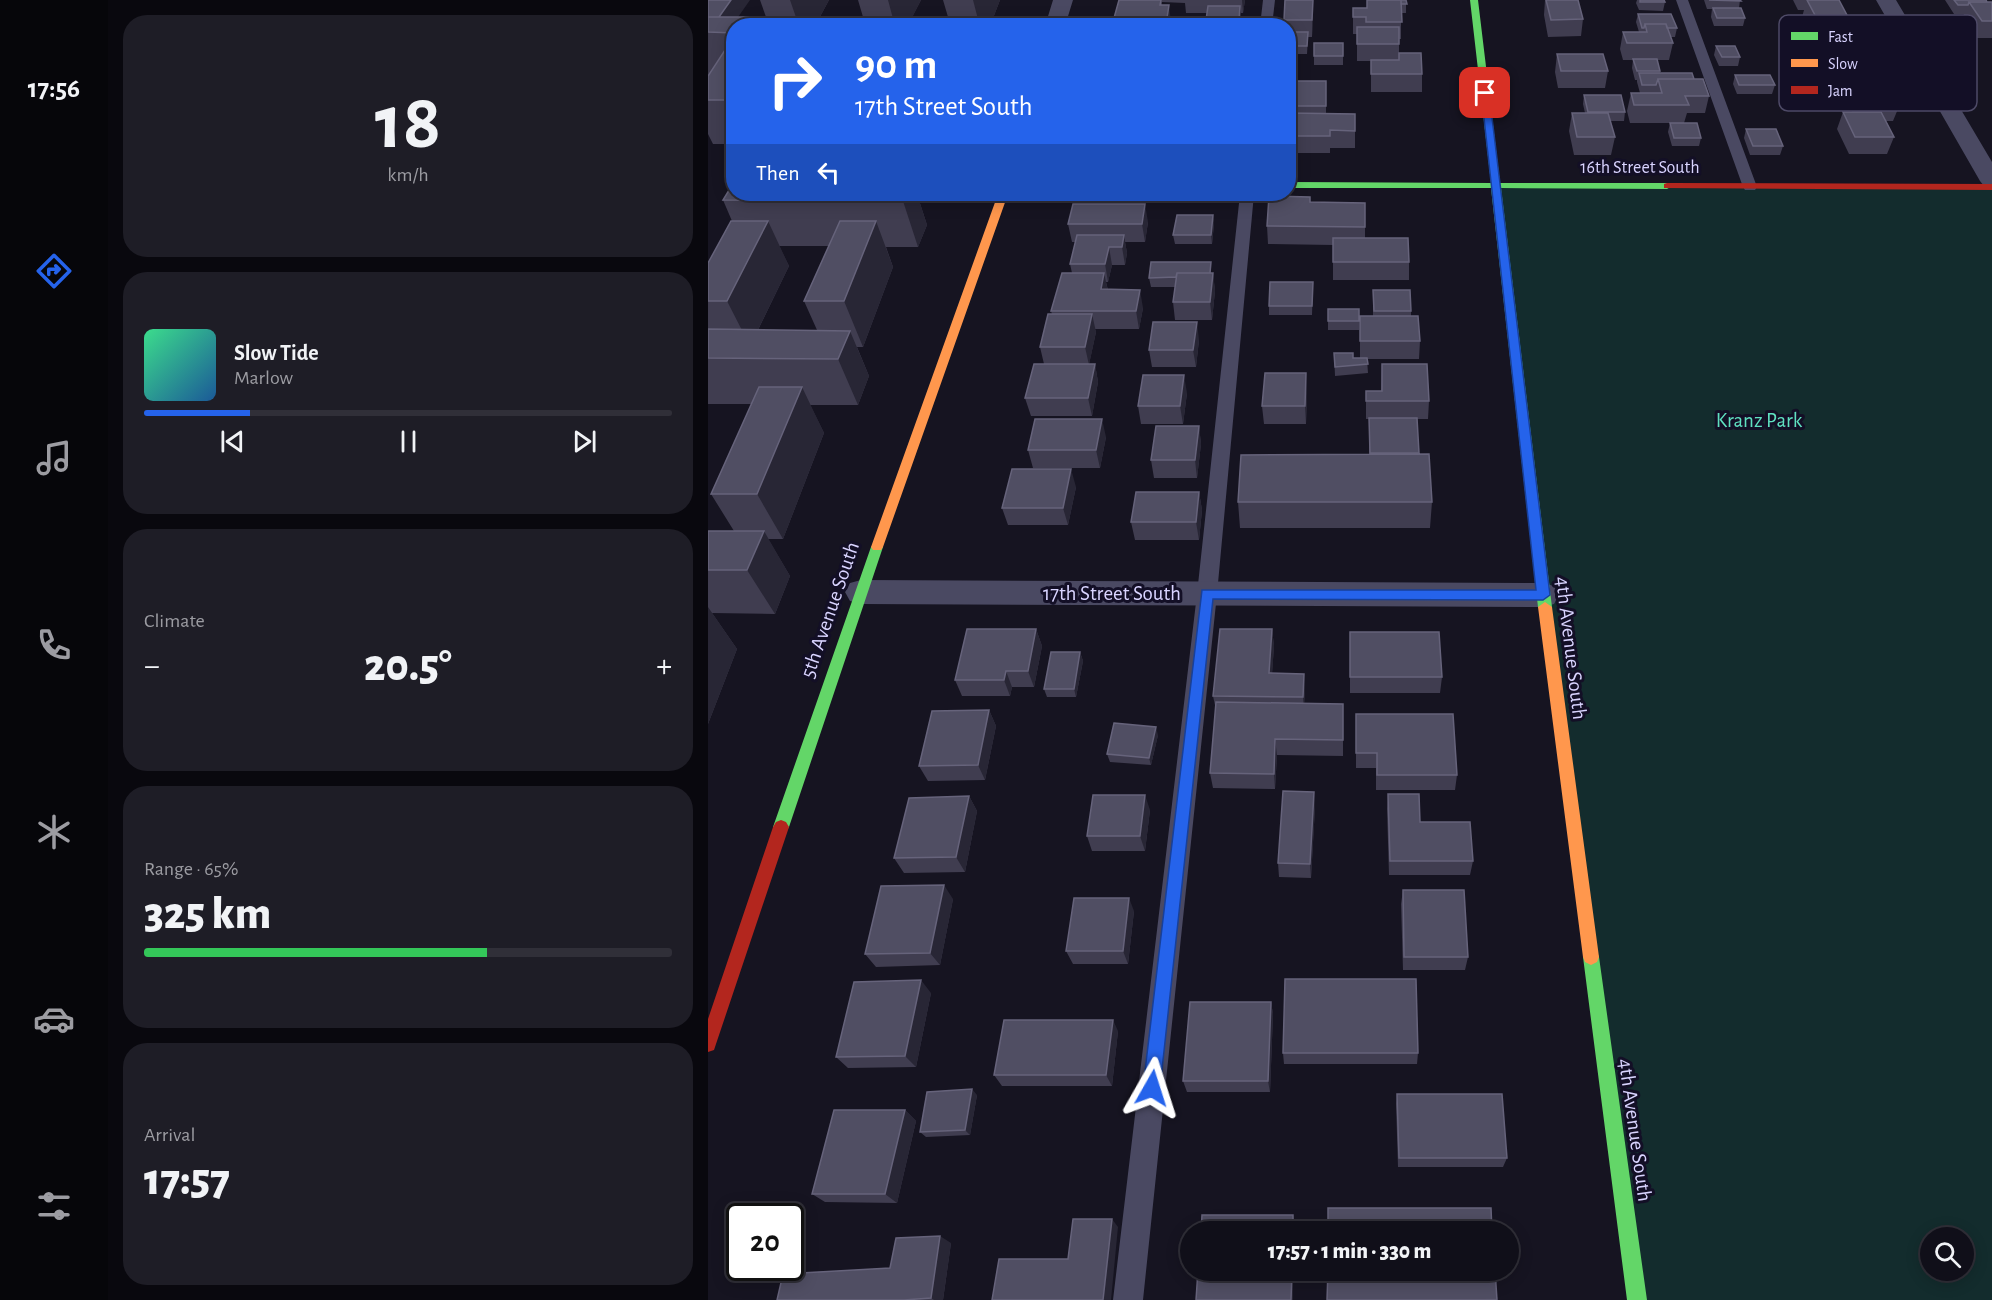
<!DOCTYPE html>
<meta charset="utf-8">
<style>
body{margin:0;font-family:"Alegreya Sans",sans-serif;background:#1e1d26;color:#f1f3f6;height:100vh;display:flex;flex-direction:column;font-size:22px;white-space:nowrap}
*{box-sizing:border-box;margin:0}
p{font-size:20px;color:#9c9ca2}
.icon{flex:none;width:33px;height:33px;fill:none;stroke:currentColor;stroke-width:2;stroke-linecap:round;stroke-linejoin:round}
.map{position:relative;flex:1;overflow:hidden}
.panel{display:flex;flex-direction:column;gap:15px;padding:15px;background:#09080e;width:600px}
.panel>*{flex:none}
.guide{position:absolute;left:18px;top:18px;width:570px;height:183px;border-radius:24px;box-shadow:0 3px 15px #0003,0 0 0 2px #302f38;background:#2563eb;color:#fff;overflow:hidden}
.controls{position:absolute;left:1212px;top:1227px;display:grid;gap:12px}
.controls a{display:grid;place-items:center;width:54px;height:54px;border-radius:50%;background:#100f19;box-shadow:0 3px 15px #0003,0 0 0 2px #302f38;font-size:30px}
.speed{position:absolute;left:18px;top:1203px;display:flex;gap:12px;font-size:30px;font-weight:700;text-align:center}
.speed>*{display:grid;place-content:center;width:78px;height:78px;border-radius:50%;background:#100f19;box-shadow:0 3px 15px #0003,0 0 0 2px #302f38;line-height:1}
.speed .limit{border:3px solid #111;border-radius:9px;background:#fff;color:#111}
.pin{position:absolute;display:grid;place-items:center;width:51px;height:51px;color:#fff;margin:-26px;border-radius:12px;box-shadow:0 3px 9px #0006}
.me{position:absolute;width:66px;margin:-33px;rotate:6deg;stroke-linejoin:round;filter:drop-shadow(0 0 4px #0008)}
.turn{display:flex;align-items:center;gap:21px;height:126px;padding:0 30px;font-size:27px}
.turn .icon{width:78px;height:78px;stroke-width:2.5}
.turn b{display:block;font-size:42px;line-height:51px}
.then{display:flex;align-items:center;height:57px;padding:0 30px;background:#0003;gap:12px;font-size:22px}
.big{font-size:45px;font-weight:800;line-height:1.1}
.panel .card{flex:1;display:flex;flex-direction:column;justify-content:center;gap:9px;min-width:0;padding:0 21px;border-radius:24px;background:#1e1d26}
.panel .dial{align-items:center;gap:0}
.dial b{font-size:78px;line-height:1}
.song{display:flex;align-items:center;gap:18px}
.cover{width:72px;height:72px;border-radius:9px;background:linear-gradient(135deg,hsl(150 70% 55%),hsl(210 70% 35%))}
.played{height:6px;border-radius:3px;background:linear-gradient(90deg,#2563eb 20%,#302f38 20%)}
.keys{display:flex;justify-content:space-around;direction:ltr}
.heat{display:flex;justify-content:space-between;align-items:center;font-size:33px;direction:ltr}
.charge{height:9px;border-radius:4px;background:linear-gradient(90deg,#34c759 65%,#302f38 0)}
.trip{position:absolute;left:472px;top:1221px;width:339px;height:60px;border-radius:30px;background:#100f19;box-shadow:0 3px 15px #0003,0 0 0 2px #302f38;font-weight:800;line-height:60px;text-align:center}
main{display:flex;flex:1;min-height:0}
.menu{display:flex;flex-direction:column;width:108px;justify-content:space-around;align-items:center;background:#06060a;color:#9c9ca2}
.menu .icon{width:42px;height:42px}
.menu .selected{color:#2563eb}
.menu b{font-size:27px;color:#f1f3f6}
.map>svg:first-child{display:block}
.green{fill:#132c2d;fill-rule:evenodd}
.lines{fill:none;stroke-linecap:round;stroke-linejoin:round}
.lane{fill:#4a4962;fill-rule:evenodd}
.street{fill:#4a4962;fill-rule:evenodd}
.fast{fill:#63d668;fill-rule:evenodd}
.slow{fill:#ff974d;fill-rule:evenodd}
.jam{fill:#b3261e;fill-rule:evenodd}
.wall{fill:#403d50;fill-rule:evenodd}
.shaded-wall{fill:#282635}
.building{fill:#504e63;stroke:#66637b;stroke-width:1.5}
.route{fill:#2563eb;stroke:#184099;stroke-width:1.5}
.labels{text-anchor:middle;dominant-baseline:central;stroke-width:6;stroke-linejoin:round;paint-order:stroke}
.far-street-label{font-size:18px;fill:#d9d4ff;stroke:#130f26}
.park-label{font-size:21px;fill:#5fe0c0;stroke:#130f26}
.street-label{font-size:21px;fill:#d9d4ff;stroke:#130f26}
.key{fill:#130f26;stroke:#4e4a67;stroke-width:1.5}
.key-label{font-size:16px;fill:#d9d4ff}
</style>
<main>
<nav class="menu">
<b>17:56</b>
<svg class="icon selected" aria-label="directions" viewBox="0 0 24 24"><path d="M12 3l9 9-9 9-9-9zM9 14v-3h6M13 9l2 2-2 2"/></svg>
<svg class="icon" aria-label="music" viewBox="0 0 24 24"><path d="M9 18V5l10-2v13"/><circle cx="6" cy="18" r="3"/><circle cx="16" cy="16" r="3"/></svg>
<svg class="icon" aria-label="phone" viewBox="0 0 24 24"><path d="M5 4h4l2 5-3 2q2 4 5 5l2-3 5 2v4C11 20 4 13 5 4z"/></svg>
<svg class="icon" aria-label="climate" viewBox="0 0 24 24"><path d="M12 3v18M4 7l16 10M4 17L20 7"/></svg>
<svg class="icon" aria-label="car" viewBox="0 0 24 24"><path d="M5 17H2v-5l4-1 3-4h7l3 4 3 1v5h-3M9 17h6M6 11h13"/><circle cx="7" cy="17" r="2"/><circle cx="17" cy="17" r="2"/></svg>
<svg class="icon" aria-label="filters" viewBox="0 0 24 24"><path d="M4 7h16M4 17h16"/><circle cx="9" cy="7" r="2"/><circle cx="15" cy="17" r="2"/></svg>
</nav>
<section class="panel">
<div class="card dial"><b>18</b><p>km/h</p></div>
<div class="card">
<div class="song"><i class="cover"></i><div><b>Slow Tide</b><p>Marlow</p></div></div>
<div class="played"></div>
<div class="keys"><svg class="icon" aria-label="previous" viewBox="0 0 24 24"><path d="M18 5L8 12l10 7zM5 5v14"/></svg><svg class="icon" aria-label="pause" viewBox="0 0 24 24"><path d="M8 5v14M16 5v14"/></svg><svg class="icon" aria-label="next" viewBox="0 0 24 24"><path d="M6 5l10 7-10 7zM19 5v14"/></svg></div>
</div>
<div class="card"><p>Climate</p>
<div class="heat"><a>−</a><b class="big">20.5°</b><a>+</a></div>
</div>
<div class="card"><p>Range · 65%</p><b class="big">325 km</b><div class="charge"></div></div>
<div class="card"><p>Arrival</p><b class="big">17:57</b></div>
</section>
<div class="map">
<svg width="1284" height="1300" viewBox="0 0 1284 1300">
<rect width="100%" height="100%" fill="#161421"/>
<path class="green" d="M787 186 1284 187V1300H930ZM1222 1238H1256V1270H1222Z"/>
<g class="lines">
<path class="lane" d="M555 0H567L564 26H552Z
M968 0H980L1049 187 1047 190H1037L1035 187Z
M532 194H546L509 594 435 1300H405L489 594Z"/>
<path class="street" d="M345 0H365L357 26H337Z
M1168 0H1188L1284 162V188L1276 186 1272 181Z
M153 580 835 583 846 586 851 595 846 604 835 607 153 604 142 601 137 592 142 583Z"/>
<path class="fast" d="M762 0H770L792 183H959L964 186 959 189 793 188 844 607 837 612 830 607 783 188H580V182L783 183Z
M169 542 175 547 81 827 78 832 73 834 68 832 65 827 163 547Z
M883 949 889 952 891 957 939 1300H919L875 957 877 952Z"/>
<path class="slow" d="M290 194H300L175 547 173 550H165L163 547Z
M837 602 844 607 891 957 889 962 883 965 877 962 875 957 830 607Z"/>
<path class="jam" d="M959 183 1284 184V190L956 188V184Z
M73 820 78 822 81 827 8 1044 6 1050 0 1052V1019L65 827 68 822Z"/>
</g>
<path class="wall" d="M0 0 30 17H58L52 0H121L107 26H26V144H5L0 134Z
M150 0H213L204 17H240L235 0H292L282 26 155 17Z
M411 0H537L535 13H533L532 26H499L498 20 499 13H478L477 3 454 2V5L463 22V26H407L406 18Z
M698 0V13H693V39H691V53L714 74V92H663V61H649V34H645V8H659Z
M837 0H870L875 19 873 36 840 37 836 15Z
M929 0H956L957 2 955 11 931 10 928 3Z
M996 0H1032L1031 8 1037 18 1035 26H1006L1003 17 1004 9H999Z
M1085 0H1131L1140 17 1137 27 1148 45 1145 54 1169 69 1166 79 1192 104 1185 121H1178L1186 137 1179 154H1141L1129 129 1135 112H1144L1137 97 1141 86H1121L1118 79H1101L1097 71 1102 54H1105L1100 44 1103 34 1094 17 1096 10H1090Z
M1237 0H1278L1279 2H1284V38H1267L1254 19 1256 14H1246Z
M605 14 604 37H600L599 54H580V26H576V20Z
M930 14 969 28 967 37H962L965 43 961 60H949L952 71V73L986 79 1001 96 997 113H979L976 123H922L919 111 923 93H932L929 82V80H927L924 68 925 60H915L912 49 915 32H931L928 22Z
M635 43V65H606V56Z
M1008 46 1032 57 1030 66H1011L1006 55Z
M849 54 900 71 897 88H850L847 72Z
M1027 75 1067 85 1064 94H1029L1025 84Z
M580 81H618V113L647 114V148H622V153H580Z
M876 95 917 112 916 121H902L907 137 903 155H866L861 131 864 113H877L875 104Z
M962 123 993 138 991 146H964L960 132Z
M1038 129 1075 146 1072 155H1042L1036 138Z
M26 194H209L219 225 210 247H178L185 267 155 347H149L161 376 150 405H102L116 433 75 539H60L82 576 67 614 4 613 29 649 0 724V531H26L3 494 44 404H0V263L24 221 15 200ZM71 246H121L96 301 109 330H50L81 266Z
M602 202 657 203V238L701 262V280H625V245L560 244 559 226Z
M505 215 506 224 504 244H467L465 235Z
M440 222 437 242H417L419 253 417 265H404L400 282H398L400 290 435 308 431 329H387L388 332 381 364H387L390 382 384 416H323L317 398 336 364 332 347 344 314 343 311 364 273 362 264 368 242H364L360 224Z
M504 273H505L507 291 504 320H467L465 302 467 287H443L441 278Z
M605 282 604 315H561V306Z
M665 290 703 311V316L712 341 711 359H659L660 373 627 376 626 353 645 358H652V316H665Z
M620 309H651V330H620Z
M491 340 488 367H444L441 350Z
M674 364 721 401 720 419H709L711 454 724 502 722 528H532L530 502 661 454V419H658V391H673Z
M599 391 598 424H556L554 406Z
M479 393 475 424H433L430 406Z
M491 426 493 444 489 478H446L443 460Z
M398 437 392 468H325L320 450Z
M368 487 360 525H300L294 508Z
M491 492 494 510 491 540H427L423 522Z
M328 629 334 646 326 687H304L302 696H254L247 680Z
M564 629 566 646 564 673 597 690 596 703 635 704V756L569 755 567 789 505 788 502 773 508 710 505 696Z
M642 632 734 677 732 693H642Z
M372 652 375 661 368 697H339L336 689Z
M281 710 288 726 277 780 220 781 211 766Z
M648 714 749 775 747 790H668V768H648Z
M450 735 443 765 402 762 399 754Z
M680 794 712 822 765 861 762 875H681L679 809Z
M261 796 269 811 257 872 196 873 186 858Z
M607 807 603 878 571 877 570 863Z
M442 810 437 851H384L379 836Z
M695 890 760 957 757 970H695L693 904Z
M245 899 232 965 168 967 157 954Z
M426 911 420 964H365L358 951Z
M223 993 208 1067 140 1068 128 1057Z
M563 1002 565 1014 562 1092H479L475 1081Z
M410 1031 404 1086H294L286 1075Z
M575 1053H710L709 1064H576Z
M689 1094 799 1158 795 1167H690L688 1104Z
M269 1095 262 1135 218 1137 212 1132Z
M197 1110 208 1121 189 1203 117 1202 104 1194Z
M243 1243 235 1300H69L182 1268Z"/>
<path class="shaded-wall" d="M23 0H42L19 33 3 28Z
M82 0H121L107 26H91Z
M180 0H213L200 26H187Z
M265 0H292L282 26H270L271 23Z
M534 0H537L535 13Z
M605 0V14L604 37V20Z
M461 5 463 22V26H460L459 18Z
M532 6 533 14 531 26V20Z
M84 17 87 26H78Z
M26 87V117L18 100Z
M198 194H209L219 225 210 247 195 201Z
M437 204 440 222 437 242 434 224Z
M505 215 506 224 504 244 503 235Z
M60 221 81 266 42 346 19 301Z
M168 221 185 267 155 347 136 301Z
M416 235 419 253 417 265 414 247Z
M401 247 404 265 400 282 397 264Z
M396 273 400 291 393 289Z
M505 273 507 291 504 320 502 302Z
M432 290 435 308 431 329 428 311Z
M384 314 388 332 381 365 377 347Z
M489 322 491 340 488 367 485 350Z
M142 331 161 376 150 405 130 359Z
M387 364 390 382 384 416 380 398Z
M598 373 599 391 598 424 597 406Z
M476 375 479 393 475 424 472 406Z
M94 387 116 433 75 539 49 494Z
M394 419 398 437 392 468 388 450Z
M491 426 493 444 489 478 487 460Z
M363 469 368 487 360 525 355 508Z
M491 492 494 510 491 540 488 522Z
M56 531 82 576 67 614 39 570Z
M0 607 29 649 0 724Z
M328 629 334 646 326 687 320 671Z
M564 629 566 646 563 690 561 673Z
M372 652 375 661 368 697 366 689Z
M298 671 304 687 302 696 296 680Z
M596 674 597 690 596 713 595 697Z
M281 710 288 726 277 780 270 765Z
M448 727 450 735 443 765 441 758Z
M567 739 569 755 567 789 566 774Z
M606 792 607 807 603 878 602 864Z
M437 795 442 810 437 851 432 836Z
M261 796 269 811 257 872 248 857Z
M236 885 245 899 232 965 222 953Z
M421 898 426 911 420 964 415 951Z
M213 980 223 993 208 1067 197 1056Z
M563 1002 565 1014 562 1092 560 1081Z
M405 1020 410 1031 404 1086 398 1075Z
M264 1089 269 1095 262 1135 257 1130Z
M197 1110 208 1121 189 1203 177 1194Z
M585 1215 587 1223V1232H585Z
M404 1219 410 1227 403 1300H395Z
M232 1236 243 1243 235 1300H226L223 1298Z
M584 1270H585V1300H583Z"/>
<path class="building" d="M0 0H23L11 17H0Z
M411 0H453L452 5H461L459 18H406Z
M577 0H605L604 20H576Z
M659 0H693L694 22H658V17H645V8H659Z
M693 0H698L699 4H693Z
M838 0H870L875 19 843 20Z
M932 0H956L957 2H932Z
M1001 0H1032L1033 1Z
M1099 0H1131L1140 17H1108Z
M1246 0H1278L1279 2H1261L1260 5H1250Z
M1261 2H1284V21H1274Z
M500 6H532L531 20H498Z
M1005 8H1033L1037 18H1009Z
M930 14H963L969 28H959L958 24H937L936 28H934Z
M0 17H84L78 26H26V33L0 32Z
M124 17H273L270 26H118Z
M937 24H958L965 43H919L915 32H939Z
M416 25H442V26H415Z
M649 27H691V44H649Z
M580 32H600L599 46H580Z
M606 43H635V56H606Z
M1008 46H1027L1032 57H1014Z
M19 47H26V87L18 100H0V76Z
M691 53H713L714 74H663V60H691Z
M849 54H895L900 71H853Z
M925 59H949L952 71H929Z
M931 73H984L986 79H950L948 85H934Z
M1027 75H1062L1067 85H1031Z
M950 79H995L1001 96H977L981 105H926L923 93H954Z
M580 81H618V106H580Z
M876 95H913L917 112H880Z
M1135 112H1173L1186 137H1147Z
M580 113 647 114V131L622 130V136H580Z
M864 113H900L907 137H869Z
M962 123H989L993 138H966Z
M1038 129H1068L1075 146H1045Z
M26 182V194H198L195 201 15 200Z
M561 196 602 197V202L657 203V227L559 226Z
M365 204H437L434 224H360Z
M469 215H505L503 235H465Z
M23 221H60L19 301H0V263Z
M132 221H168L136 301H96Z
M369 235H416L414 247H401L397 264H362Z
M625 238H700L701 262H625Z
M443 262H503L502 273H469L468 277 441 278Z
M354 273H396L393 289 432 290 428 311H343Z
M469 273H505L502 302H465Z
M562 282H605L604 306H561Z
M665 290H702L703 311H666Z
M620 309H651V321H620Z
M340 314H384L377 347H332Z
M652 316H710L712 341H652Z
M445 322H489L485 350H441Z
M0 329 142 331 130 359 0 358Z
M626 353H645V358H659L660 364 627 367Z
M326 364H387L380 398H317Z
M674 364H719L721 401H658V391H674Z
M557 373H598L597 406H554Z
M435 375H476L472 406H430Z
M51 387H94L49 494H3Z
M661 418H709L711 453H662Z
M327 419H394L388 450H320Z
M448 426H491L487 460H443Z
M721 454 724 502H530L533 455Z
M304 469H363L355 508H294Z
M428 492H491L488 522H423Z
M0 531H56L39 570H0Z
M259 629H328L320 671H298L296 680H247Z
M512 629H564L561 673 596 674 595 697 505 696Z
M642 632H731L734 677H642Z
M343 652H372L366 689H336Z
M508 702 635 704V740L567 739 566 774 502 773Z
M281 710 270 765 211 766 224 711Z
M648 714H745L749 775H669V753H648Z
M406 723 448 727 441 758 399 754Z
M575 791 606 792 602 864 570 863Z
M680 794H711L712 822H762L765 861H682Z
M385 795H437L432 836H379Z
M261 796 248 857 186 858 201 798Z
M236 885 222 953 157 954 173 886Z
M695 890H756L760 957H696Z
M366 898H421L415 951H358Z
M577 979H708L710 1053H575Z
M213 980 197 1056 128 1057 146 982Z
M482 1002H563L560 1081H475Z
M296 1020H405L398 1075H286Z
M264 1089 257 1130 212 1132 219 1092Z
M689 1094H794L799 1158H691Z
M126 1110H197L177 1194H104Z
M620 1208H783L784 1232H620Z
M494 1215H585V1232H493Z
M365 1219H404L395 1300H284L291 1259H360Z
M232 1236 223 1298 196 1300H69L75 1274 182 1268 188 1238Z
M490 1270H584L583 1300H488Z
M620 1270H787L789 1300H619Z"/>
<path class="route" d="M773 91 781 93 842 595 835 600 505 599 452 1088 450 1094 444 1097 437 1094 435 1088 494 590H828Z"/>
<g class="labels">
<g class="far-street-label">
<text x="932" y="168">16th Street South</text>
</g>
<g class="park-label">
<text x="1051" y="420">Kranz Park</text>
</g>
<g class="street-label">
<text x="404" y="593">17th Street South</text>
<text transform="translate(122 610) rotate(-71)">5th Avenue South</text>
<text transform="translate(863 648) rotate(83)">4th Avenue South</text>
<text transform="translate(927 1130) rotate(82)">4th Avenue South</text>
</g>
</g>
<rect x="1071" y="15" width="198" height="96" rx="9" class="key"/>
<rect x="1083" y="32" width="27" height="8" fill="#63d668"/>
<rect x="1083" y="59" width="27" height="8" fill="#ff974d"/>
<rect x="1083" y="86" width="27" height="8" fill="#b3261e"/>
<g class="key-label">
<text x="1120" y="42">Fast</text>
<text x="1120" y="69">Slow</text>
<text x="1120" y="96">Jam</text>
</g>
</svg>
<div class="controls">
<a><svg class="icon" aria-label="search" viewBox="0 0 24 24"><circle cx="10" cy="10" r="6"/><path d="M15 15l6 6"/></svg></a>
</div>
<div class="speed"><div class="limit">20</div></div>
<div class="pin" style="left:777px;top:93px;background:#d93025"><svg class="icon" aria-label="arrive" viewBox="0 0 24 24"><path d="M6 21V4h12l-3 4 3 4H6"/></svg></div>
<svg class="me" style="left:444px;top:1088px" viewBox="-20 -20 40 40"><path d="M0-17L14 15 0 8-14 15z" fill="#2563eb" stroke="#fff" stroke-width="4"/></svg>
<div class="trip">17:57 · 1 min · 330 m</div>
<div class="guide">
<div class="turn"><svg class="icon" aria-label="right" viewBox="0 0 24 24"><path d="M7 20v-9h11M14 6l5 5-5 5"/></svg><div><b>90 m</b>17th Street South</div></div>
<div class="then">Then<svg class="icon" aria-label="left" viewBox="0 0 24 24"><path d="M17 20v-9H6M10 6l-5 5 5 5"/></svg></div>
</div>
</div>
</main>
